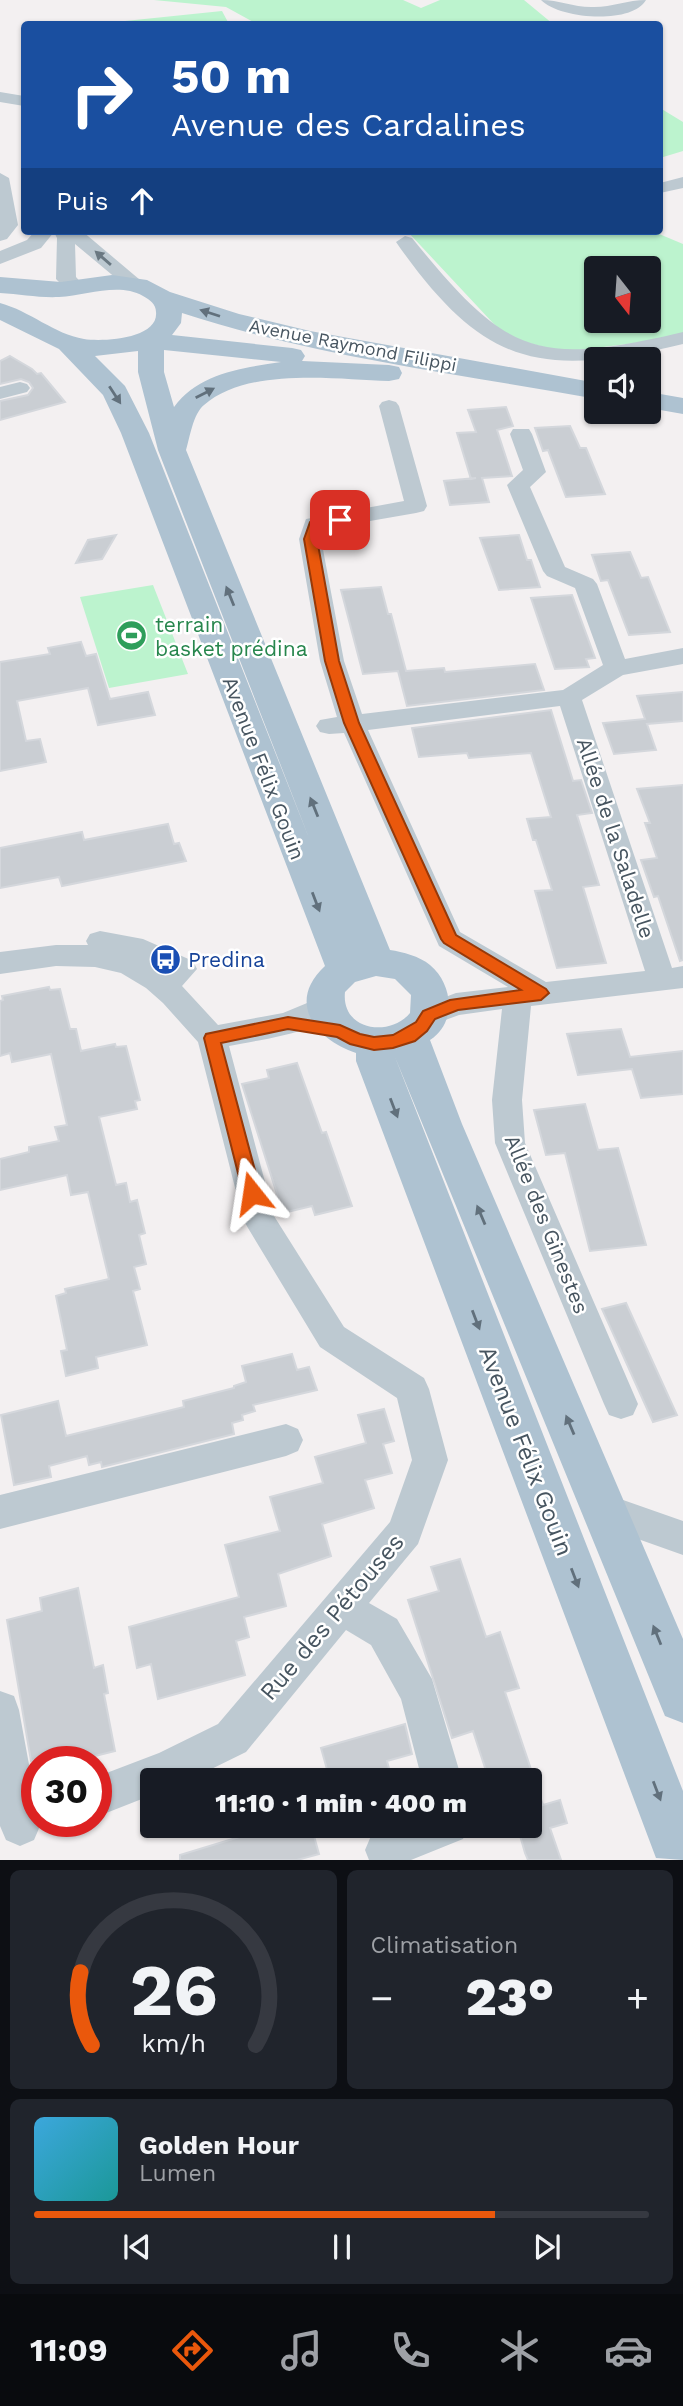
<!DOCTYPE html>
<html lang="fr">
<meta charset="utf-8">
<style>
body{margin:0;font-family:"Work Sans",sans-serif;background:#20242c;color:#f1f3f6;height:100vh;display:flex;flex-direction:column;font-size:26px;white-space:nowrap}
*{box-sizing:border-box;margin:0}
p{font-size:23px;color:#9ea1a6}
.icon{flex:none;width:38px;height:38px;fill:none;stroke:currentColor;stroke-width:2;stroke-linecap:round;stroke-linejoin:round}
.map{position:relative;height:1860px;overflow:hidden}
.side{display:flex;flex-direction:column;gap:10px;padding:10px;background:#0d0f14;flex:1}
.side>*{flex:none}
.guide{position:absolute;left:21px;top:21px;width:642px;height:214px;border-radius:7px;box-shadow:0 2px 5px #0004;background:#1a4fa0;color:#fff;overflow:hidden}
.needle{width:46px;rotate:163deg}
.buttons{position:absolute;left:584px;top:256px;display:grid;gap:14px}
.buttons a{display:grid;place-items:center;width:77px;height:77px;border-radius:7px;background:#171b24;box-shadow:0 2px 5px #0004;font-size:35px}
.speed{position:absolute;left:21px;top:1746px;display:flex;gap:14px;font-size:35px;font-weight:700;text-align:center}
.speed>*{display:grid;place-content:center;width:91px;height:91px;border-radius:50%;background:#171b24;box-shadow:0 2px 5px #0004;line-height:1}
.speed .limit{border:10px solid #d22;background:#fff;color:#111}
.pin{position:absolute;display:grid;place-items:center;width:60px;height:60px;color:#fff;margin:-30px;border-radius:14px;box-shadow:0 4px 10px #0006}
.me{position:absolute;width:77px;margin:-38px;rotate:345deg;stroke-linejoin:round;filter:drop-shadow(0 0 5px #0008)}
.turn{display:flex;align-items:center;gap:24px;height:147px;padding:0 35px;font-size:32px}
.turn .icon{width:91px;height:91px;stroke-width:2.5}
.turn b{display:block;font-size:49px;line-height:60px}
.then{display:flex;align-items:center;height:66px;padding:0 35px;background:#0003;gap:14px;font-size:26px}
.big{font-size:52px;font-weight:800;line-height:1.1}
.side .tile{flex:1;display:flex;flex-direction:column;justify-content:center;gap:10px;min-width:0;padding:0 24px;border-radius:10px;background:#20242c}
.side .dial{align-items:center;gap:0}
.dial svg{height:182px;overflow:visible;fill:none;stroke:#363941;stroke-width:7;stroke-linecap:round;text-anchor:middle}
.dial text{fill:#f1f3f6;stroke:none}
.song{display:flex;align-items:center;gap:21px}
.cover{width:84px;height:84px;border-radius:10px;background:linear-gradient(135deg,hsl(200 70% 55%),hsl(180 70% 35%))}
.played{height:7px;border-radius:4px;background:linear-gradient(90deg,#ea580c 75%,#363941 75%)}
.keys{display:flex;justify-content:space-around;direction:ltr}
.heat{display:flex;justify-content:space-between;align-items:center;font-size:38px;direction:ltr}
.side .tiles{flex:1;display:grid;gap:10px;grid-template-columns:1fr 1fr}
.tile:last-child{grid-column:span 2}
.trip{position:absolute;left:140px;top:1768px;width:402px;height:70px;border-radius:7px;background:#171b24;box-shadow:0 2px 5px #0004;font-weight:800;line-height:70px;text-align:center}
.dock{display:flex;height:112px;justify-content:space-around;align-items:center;background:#090b0e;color:#9ea1a6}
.dock .icon{width:49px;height:49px}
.dock .on{color:#ea580c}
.dock b{font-size:32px;color:#f1f3f6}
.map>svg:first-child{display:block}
.green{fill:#bcf3ce;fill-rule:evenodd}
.building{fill:#caced3;stroke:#d4d7dc;stroke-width:2}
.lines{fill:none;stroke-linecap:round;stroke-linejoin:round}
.minor{fill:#bdc9d1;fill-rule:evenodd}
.major{fill:#aec2d1;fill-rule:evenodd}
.oneway{fill:#6a7882}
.oneway2{fill:#61707c}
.route{fill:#ea580c;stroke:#983908;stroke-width:2}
.labels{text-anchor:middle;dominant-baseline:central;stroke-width:5;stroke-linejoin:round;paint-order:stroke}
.far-street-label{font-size:18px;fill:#475560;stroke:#fff}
.leisure-label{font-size:21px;fill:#27864d;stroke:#fff;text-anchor:start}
.street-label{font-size:21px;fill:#475560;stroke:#fff}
.transit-label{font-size:21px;fill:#164399;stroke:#fff;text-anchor:start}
.near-street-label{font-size:24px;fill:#475560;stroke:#fff}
</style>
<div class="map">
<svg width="683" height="1860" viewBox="0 0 683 1860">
<rect width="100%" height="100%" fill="#f3f0f1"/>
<path class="green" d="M154 0H403L421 8 440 0H524L553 24H257L226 7Z
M222 11 229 24H96Z
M660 108 683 122V151L660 158Z
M407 231H652L683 244V337L563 352 506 337ZM597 268H649V320H597Z
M153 585 188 674 109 688 80 597Z"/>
<path class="building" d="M10 356 32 369 37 374 41 373 65 402 0 420V401L28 395 33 388 29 382 21 379 0 384V361Z
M506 407 513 426 497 430 512 476 482 478 489 502 450 505 444 481 476 478 471 479 457 433 476 432 468 410Z
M570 426 580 448H586L605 494 566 497 548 450 543 451 535 428Z
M116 535 102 559 76 563 88 540Z
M519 535 527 560H531L540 587 499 590 480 538Z
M630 552 641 578 648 577 670 632 629 635 608 580 601 581 592 555Z
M381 587 388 614H391L406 671 444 668 445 672 535 664 544 690 407 706 398 671 363 674 341 590Z
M572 595 595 658 586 659 589 667 555 669 531 598Z
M81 642 86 656 96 654 110 699 148 692 155 715 98 725 88 688 17 701 26 741 40 739 46 762 0 771V662L50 654 48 648Z
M683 692V721L647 724 656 750 614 754 603 723 645 719 637 696Z
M551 710 573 781 581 780 592 813 577 815 599 885 583 887 606 963 557 968 535 891 552 890 536 840H533L527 819 551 817 531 753 469 758 467 753 419 757 412 728Z
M683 785V960L680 961 658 896 654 897 641 860 657 858 645 823H650L637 789Z
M168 824 174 844 179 843 186 861 62 886 59 877 0 888V848L82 832 84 840Z
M49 987 50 990 60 989 70 1029H76L81 1051 115 1044 116 1047 126 1046 140 1100 135 1101 137 1109 99 1117 116 1185 126 1183 130 1202 137 1200 145 1233 139 1235 146 1264 134 1267 140 1289 133 1291 147 1345 96 1357 98 1368 66 1376 61 1351 67 1350 56 1296 66 1293 65 1289 109 1279 88 1192 71 1195 67 1175 0 1190V1159L29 1152V1147L59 1141 55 1127 67 1125 51 1054 12 1062 10 1053 0 1056V1001L3 1000 2 996Z
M621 1029 630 1057 683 1051V1094L641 1098 632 1069 578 1075 567 1034Z
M297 1063 322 1133 326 1132 352 1206 315 1215 312 1206 283 1213 242 1084 269 1078 267 1070Z
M585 1104 598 1150 618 1148 646 1245 590 1251 565 1153 546 1155 534 1110Z
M626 1303 677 1415 653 1422 602 1309Z
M292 1354 297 1370 309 1367 317 1390 253 1405 255 1411 242 1415 243 1420 232 1423 234 1434 102 1467 101 1462 89 1465 87 1456 49 1466 51 1477 14 1485 1 1415 58 1401 66 1436 184 1407 183 1401 234 1388V1386L246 1382 242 1366Z
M384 1409 394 1441 383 1444 392 1473 365 1480 374 1508 322 1524 331 1556 278 1574 286 1606 244 1617 249 1637 236 1641 245 1675 158 1699 151 1664 137 1668 129 1627 239 1597 225 1545 280 1531 270 1497 323 1483 315 1457 366 1443 358 1415Z
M460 1559 486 1637 500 1632 519 1688 505 1692 543 1805 560 1800 567 1823 550 1828 561 1860H528L525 1853 517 1825H530V1780H489L473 1731 452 1738 408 1600 439 1591 431 1567Z
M78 1588 94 1668 103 1665 108 1693 104 1694 115 1751 71 1762 69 1750 31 1761 7 1620 42 1611 40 1598Z
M405 1724 412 1754 387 1761 392 1780H330L321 1748Z
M247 1825H311L319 1854 297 1860H180V1855L249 1834Z"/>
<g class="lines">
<path class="minor" d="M541 0C559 0 573 7 591 7 610 8 627 0 646 0 632 25 559 19 541 0Z
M0 92 24 96V106L0 102Z
M0 173 9 178 18 225 7 239 0 241Z
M683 177V188L660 193V183Z
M35 231H82L146 285 143 289H129L75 244 76 277 85 287 82 291H68L56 279 57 238 54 232 41 248 0 264V251L27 240Z
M405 236 412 238C507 355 535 367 683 332V344C541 378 484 368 396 242Z
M20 382 27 384 30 388 27 392 0 399V387Z
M389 400 396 402 399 406 427 506 424 511 416 513 324 529 321 539 344 661 362 714 563 690 603 665 575 588 547 576 543 571 507 485 523 470 510 434 513 429H529L532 434 546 472 530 487 565 567 593 579 597 584 625 659 683 648V664L623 675 582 700 672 968 683 966V988L531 1006 522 1100 525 1143 638 1404 633 1415 621 1419 609 1415 604 1404 495 1143 492 1100 502 1009 459 1015 429 1026 419 1023 414 1015 419 1007 456 993 508 987 439 946 344 733 329 734 320 732 316 726 320 720 337 717 320 661 299 539 306 519 404 501 379 406 382 402ZM560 706 645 971 546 982 460 932 368 730Z
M100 931 143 939 193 961 197 969 182 986 218 1025 283 1013 324 996 334 999 339 1007C325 1033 256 1040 229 1046L274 1216 344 1327 424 1378 429 1389 448 1460 418 1544 369 1603 397 1619 432 1679 462 1780H422L401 1699 371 1645 346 1630 246 1752 189 1780H152V1795L96 1817V1777L159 1753 218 1724 390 1522 412 1460 397 1398 320 1347 248 1228 243 1219 198 1042 163 1003 146 988 121 973 95 967 56 966 0 974V952L56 945H88L86 941 90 934Z
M286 1424 298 1429 303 1440 298 1451 286 1456 0 1529V1495Z
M606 1494 683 1521V1555L593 1523 588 1511 593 1499Z
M0 1691 14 1696 19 1710 37 1808V1822L40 1826 34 1840 20 1846 6 1840 0 1826Z
M397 1825H469L463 1839 411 1860H369L365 1850 371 1836Z"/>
<path class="major" d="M112 275 147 280 170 292 239 314 310 331 597 383V399C459 374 316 357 182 313L181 323 172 335 292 348 301 350 305 356 302 361 389 365 399 367 402 373 399 379 389 381C335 379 248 367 204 405 193 414 190 437 186 450L390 950C403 952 419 956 430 965 453 984 457 1023 430 1040L462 1124 683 1639V1723L665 1716 395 1057 683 1791V1860L656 1858 356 1061V1053C315 1039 286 1002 325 966L121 433 103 395 59 349 0 320V303C30 311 54 334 84 339 102 342 159 339 156 312 156 304 150 300 143 296 118 282 86 296 59 297 39 298 20 294 0 293V277L61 282ZM164 350 281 362C242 368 199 373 174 407L164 372ZM138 351V372L158 450 309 838 149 433 125 386 95 356ZM376 976 395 979 411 995 410 1013C389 1038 341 1030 345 992L355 982Z
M649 392 683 398V414L649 408Z"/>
</g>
<defs><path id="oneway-solid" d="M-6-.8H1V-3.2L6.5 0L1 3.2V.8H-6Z" transform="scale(1.75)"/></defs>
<use class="oneway" href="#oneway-solid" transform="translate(103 258) rotate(-139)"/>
<g class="oneway2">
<use href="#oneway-solid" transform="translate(210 313) rotate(-162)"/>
<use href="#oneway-solid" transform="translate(205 393) rotate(-27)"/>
<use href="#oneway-solid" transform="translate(115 395) rotate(57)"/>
<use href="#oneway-solid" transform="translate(230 596) rotate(-112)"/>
<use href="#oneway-solid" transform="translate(314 807) rotate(-112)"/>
<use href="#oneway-solid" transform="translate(316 902) rotate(69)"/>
<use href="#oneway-solid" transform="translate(394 1108) rotate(69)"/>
<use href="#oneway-solid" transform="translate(481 1215) rotate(-113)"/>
<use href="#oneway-solid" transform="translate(476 1320) rotate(69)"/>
<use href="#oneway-solid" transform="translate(570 1425) rotate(-113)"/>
<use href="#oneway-solid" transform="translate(575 1578) rotate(69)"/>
<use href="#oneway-solid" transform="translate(657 1635) rotate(-112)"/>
<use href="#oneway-solid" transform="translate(657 1791) rotate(69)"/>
</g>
<path class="route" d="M340 516 344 517V522L320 527 317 539 339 661 359 723 456 935 546 989 549 993 541 1000 458 1010 435 1019 427 1031 415 1041 393 1048 374 1050 350 1044 337 1037 288 1029 221 1043 261 1193 259 1198 252 1200 246 1198 243 1193 204 1038 206 1034 288 1017 340 1025 360 1034 374 1037 393 1035 416 1022 423 1011 450 1000 521 990 444 943 441 939 344 723 325 661 304 539 310 522Z"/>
<defs>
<symbol id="stadium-disc" viewBox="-11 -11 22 22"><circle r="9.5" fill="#2e9e5b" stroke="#fff"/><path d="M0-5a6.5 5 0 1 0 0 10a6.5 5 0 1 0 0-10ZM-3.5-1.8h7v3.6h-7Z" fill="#fff"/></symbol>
<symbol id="bus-disc" viewBox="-11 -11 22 22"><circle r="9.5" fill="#1a4fb4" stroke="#fff"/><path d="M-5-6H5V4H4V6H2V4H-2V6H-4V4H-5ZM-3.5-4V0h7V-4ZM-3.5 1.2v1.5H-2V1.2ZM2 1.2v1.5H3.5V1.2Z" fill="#fff"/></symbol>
</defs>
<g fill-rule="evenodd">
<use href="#stadium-disc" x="114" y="618" width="35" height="35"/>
<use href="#bus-disc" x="148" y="942" width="35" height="35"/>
</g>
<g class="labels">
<g class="far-street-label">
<text transform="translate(353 345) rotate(11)">Avenue Raymond Filippi</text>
</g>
<g class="leisure-label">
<text x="155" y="624">terrain<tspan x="155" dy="24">basket prédina</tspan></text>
</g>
<g class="street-label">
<text transform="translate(264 768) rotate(69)">Avenue Félix Gouin</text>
<text transform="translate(616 838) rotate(72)">Allée de la Saladelle</text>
<text transform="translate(547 1224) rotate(68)">Allée des Ginestes</text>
</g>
<g class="transit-label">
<text x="188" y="959">Predina</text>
</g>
<g class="near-street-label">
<text transform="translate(526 1451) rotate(69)">Avenue Félix Gouin</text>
<text transform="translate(332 1617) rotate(-50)">Rue des Pétouses</text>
</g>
</g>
</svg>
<div class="buttons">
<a><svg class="needle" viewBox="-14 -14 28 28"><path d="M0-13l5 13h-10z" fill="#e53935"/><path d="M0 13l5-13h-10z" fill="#9ea1a6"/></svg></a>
<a><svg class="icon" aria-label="sound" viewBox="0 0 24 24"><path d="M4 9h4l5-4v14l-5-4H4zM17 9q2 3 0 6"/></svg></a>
</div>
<div class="speed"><div class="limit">30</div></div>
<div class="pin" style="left:340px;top:520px;background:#d93025"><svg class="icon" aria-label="arrive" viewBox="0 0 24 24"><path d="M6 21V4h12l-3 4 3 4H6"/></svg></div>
<svg class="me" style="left:252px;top:1193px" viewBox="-20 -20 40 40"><path d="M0-17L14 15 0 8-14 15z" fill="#ea580c" stroke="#fff" stroke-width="4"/></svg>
<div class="trip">11:10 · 1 min · 400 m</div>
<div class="guide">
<div class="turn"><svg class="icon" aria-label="right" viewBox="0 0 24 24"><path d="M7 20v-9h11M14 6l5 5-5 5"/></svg><div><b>50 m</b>Avenue des Cardalines</div></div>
<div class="then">Puis<svg class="icon" aria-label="ahead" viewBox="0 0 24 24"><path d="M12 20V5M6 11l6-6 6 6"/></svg></div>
</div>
</div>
<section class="side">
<div class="tiles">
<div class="tile dial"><svg viewBox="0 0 100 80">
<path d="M14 69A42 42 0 1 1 86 69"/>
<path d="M14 69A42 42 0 0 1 9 37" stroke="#ea580c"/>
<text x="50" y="56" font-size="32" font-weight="700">26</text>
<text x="50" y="72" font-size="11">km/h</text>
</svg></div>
<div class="tile"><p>Climatisation</p>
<div class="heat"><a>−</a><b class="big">23°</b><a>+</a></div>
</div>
<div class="tile">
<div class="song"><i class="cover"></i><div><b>Golden Hour</b><p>Lumen</p></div></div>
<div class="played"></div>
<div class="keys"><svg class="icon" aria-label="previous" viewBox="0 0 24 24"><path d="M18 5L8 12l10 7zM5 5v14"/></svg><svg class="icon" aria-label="pause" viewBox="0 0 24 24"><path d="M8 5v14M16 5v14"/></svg><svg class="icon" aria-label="next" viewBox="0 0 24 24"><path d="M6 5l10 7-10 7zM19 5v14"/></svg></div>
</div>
</div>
</section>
<nav class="dock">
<b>11:09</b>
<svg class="icon on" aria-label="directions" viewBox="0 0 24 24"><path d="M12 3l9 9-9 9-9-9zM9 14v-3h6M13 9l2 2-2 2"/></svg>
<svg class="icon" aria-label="music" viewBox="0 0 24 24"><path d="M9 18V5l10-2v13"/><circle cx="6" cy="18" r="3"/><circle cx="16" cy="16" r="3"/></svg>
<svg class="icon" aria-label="phone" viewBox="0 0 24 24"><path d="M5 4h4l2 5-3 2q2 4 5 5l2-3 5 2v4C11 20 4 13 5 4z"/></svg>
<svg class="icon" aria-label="climate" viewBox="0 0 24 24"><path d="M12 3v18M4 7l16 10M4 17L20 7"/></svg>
<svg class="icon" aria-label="car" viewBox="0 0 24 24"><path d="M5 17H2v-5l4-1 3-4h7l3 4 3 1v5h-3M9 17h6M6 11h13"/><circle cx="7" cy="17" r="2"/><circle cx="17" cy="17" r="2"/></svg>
</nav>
